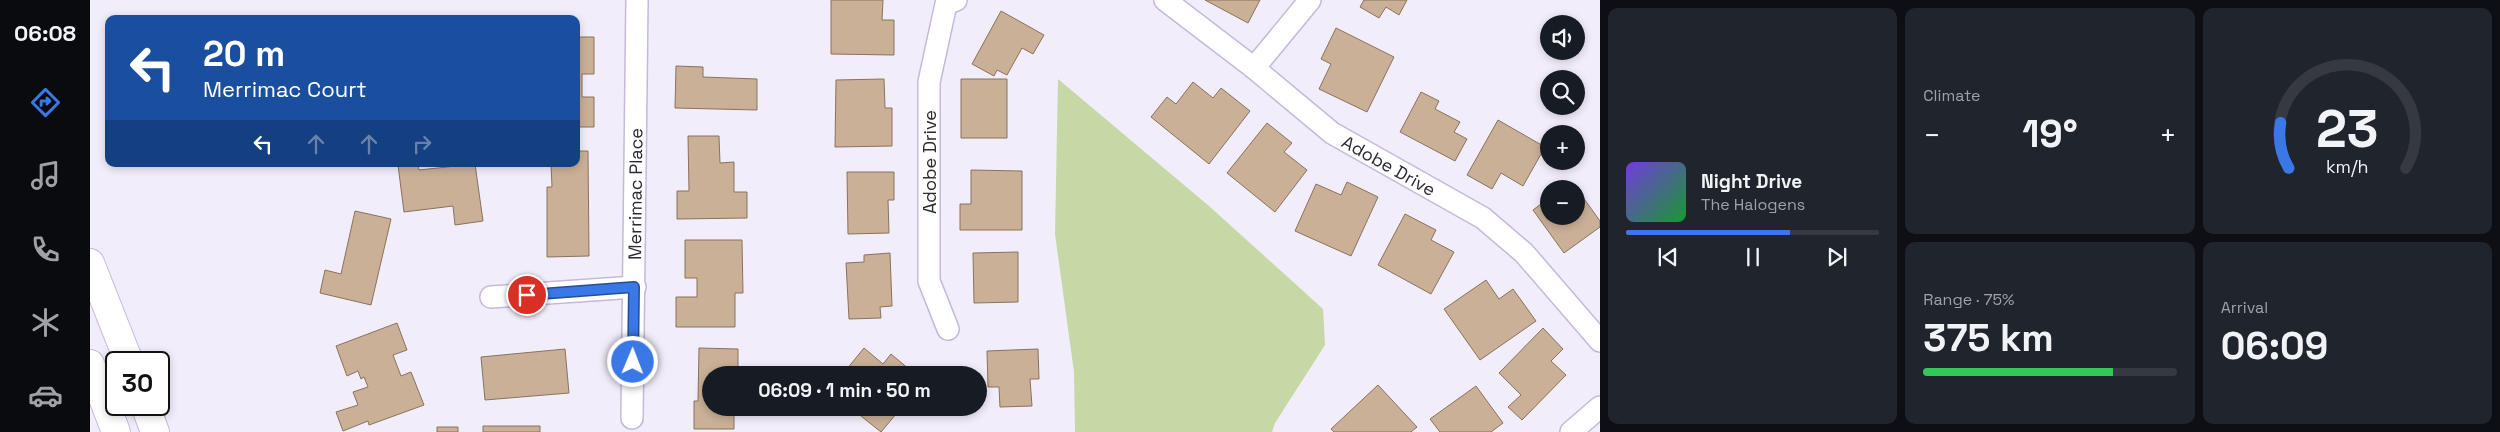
<!DOCTYPE html>
<meta charset="utf-8">
<style>
body{margin:0;font-family:"Space Grotesk",sans-serif;background:#20242c;color:#f1f3f6;height:100vh;display:flex;flex-direction:column;font-size:19px;white-space:nowrap}
*{box-sizing:border-box;margin:0}
p{font-size:16px;color:#9ea1a6}
.icon{flex:none;width:28px;height:28px;fill:none;stroke:currentColor;stroke-width:2;stroke-linecap:round;stroke-linejoin:round}
.map{position:relative;flex:1;overflow:hidden}
.drawer{display:flex;flex-direction:column;gap:8px;padding:8px;background:#0d0f14;width:900px}
.drawer>*{flex:none}
.top-card{position:absolute;left:15px;top:15px;width:475px;height:152px;border-radius:10px;box-shadow:0 2px 8px #0003;background:#1a4fa0;color:#fff;overflow:hidden}
.tools{position:absolute;left:1450px;top:15px;display:grid;gap:10px}
.tools a{display:grid;place-items:center;width:45px;height:45px;border-radius:50%;background:#171b24;box-shadow:0 2px 8px #0003;font-size:25px}
.speed{position:absolute;left:15px;top:351px;display:flex;gap:10px;font-size:25px;font-weight:700;text-align:center}
.speed>*{display:grid;place-content:center;width:65px;height:65px;border-radius:50%;background:#171b24;box-shadow:0 2px 8px #0003;line-height:1}
.speed .limit{border:2px solid #111;border-radius:8px;background:#fff;color:#111}
.pin{position:absolute;display:grid;place-items:center;width:42px;height:42px;color:#fff;margin:-21px;border:2px solid #fff;border-radius:50%;box-shadow:0 1px 5px #0007}
.me{position:absolute;width:55px;margin:-28px;rotate:1deg;stroke-linejoin:round;filter:drop-shadow(0 0 4px #0008)}
.turn{display:flex;align-items:center;gap:18px;height:105px;padding:0 15px;font-size:22px}
.turn .icon{width:65px;height:65px;stroke-width:2.5}
.turn b{display:block;font-size:35px;line-height:42px}
.lanes{display:flex;align-items:center;height:48px;padding:0 15px;background:#0003;justify-content:center;gap:25px;direction:ltr}
.lanes .off{opacity:.35}
.big{font-size:38px;font-weight:700;line-height:1.1}
.drawer .widget{flex:1;display:flex;flex-direction:column;justify-content:center;gap:8px;min-width:0;padding:0 18px;border-radius:10px;background:#20242c}
.drawer .dial{align-items:center;gap:0}
.dial svg{height:130px;overflow:visible;fill:none;stroke:#363941;stroke-width:7;stroke-linecap:round;text-anchor:middle}
.dial text{fill:#f1f3f6;stroke:none}
.song{display:flex;align-items:center;gap:15px}
.cover{width:60px;height:60px;border-radius:8px;background:linear-gradient(135deg,hsl(260 70% 55%),hsl(130 70% 35%))}
.played{height:5px;border-radius:2px;background:linear-gradient(90deg,#3978e6 65%,#363941 65%)}
.keys{display:flex;justify-content:space-around;direction:ltr}
.heat{display:flex;justify-content:space-between;align-items:center;font-size:28px;direction:ltr}
.charge{height:8px;border-radius:4px;background:linear-gradient(90deg,#34c759 75%,#363941 0)}
.drawer .tiles{flex:1;display:grid;gap:8px;grid-template-columns:repeat(3,1fr)}
.widget:first-child{grid-row:span 2}
.trip{position:absolute;left:612px;top:366px;width:285px;height:50px;border-radius:25px;background:#171b24;box-shadow:0 2px 8px #0003;font-weight:700;line-height:50px;text-align:center}
main{display:flex;flex:1;min-height:0}
.dock{display:flex;flex-direction:column;width:90px;justify-content:space-around;align-items:center;background:#090b0e;color:#9ea1a6}
.dock .icon{width:35px;height:35px}
.dock .selected{color:#3978e6}
.dock b{font-size:22px;color:#f1f3f6}
.map>svg:first-child{display:block}
.green{fill:#c5d8a5}
.building{fill:#c9b097;stroke:#8a725c}
.lines{fill:none;stroke-linecap:round;stroke-linejoin:round}
.minor-casing{stroke:#c6b9d8;stroke-width:24}
.tertiary-casing{stroke:#c6b9d8;stroke-width:30}
.minor{stroke:#fff;stroke-width:21}
.tertiary{stroke:#fff;stroke-width:28}
.route-casing{stroke:#254e96;stroke-width:12}
.route{stroke:#3978e6;stroke-width:9}
.labels{text-anchor:middle;dominant-baseline:central;stroke-width:5;stroke-linejoin:round;paint-order:stroke}
.street-label{font-size:18px;fill:#2e2935;stroke:#fdfdfd}
</style>
<main>
<nav class="dock">
<b>06:08</b>
<svg class="icon selected" aria-label="directions" viewBox="0 0 24 24"><path d="M12 3l9 9-9 9-9-9zM9 14v-3h6M13 9l2 2-2 2"/></svg>
<svg class="icon" aria-label="music" viewBox="0 0 24 24"><path d="M9 18V5l10-2v13"/><circle cx="6" cy="18" r="3"/><circle cx="16" cy="16" r="3"/></svg>
<svg class="icon" aria-label="phone" viewBox="0 0 24 24"><path d="M5 4h4l2 5-3 2q2 4 5 5l2-3 5 2v4C11 20 4 13 5 4z"/></svg>
<svg class="icon" aria-label="climate" viewBox="0 0 24 24"><path d="M12 3v18M4 7l16 10M4 17L20 7"/></svg>
<svg class="icon" aria-label="car" viewBox="0 0 24 24"><path d="M5 17H2v-5l4-1 3-4h7l3 4 3 1v5h-3M9 17h6M6 11h13"/><circle cx="7" cy="17" r="2"/><circle cx="17" cy="17" r="2"/></svg>
</nav>
<div class="map">
<svg width="1510" height="432" viewBox="0 0 1510 432">
<rect width="100%" height="100%" fill="#f2edfa"/>
<path class="green" d="M968 79 1119 206 1233 309 1235 345 1185 423 1182 432H985L984 372 965 234Z"/>
<path class="building" d="M741 0H793L792 20H804V55L741 54Z
M1115 0H1170L1158 23Z
M1274 0H1317L1309 15 1296 7 1289 18 1270 7Z
M911 11 954 35 943 54 932 48 917 75 907 70 904 76 882 64Z
M1246 28 1304 57 1277 112 1229 89 1241 64 1231 59Z
M486 37H504V74H492V97H504V127H486Z
M586 66 613 67V77L667 79V110L585 108Z
M794 79 795 108H802V146L745 147 746 80Z
M871 79H917V138H871Z
M1103 82 1123 98 1131 88 1160 111 1119 164 1061 117 1077 97 1086 104Z
M1331 92 1349 101 1345 109 1370 122 1364 132 1377 139 1365 161 1310 132Z
M1408 120 1455 147 1433 186 1411 173 1402 189 1377 175Z
M1177 123 1202 143 1194 152 1217 170 1185 212 1137 173Z
M598 136H629L630 163 644 162V192H657V218L587 219V191H599Z
M486 151H498L499 256 457 257V187H462L461 164H486Z
M328 164 329 170 385 164 393 221 365 225 363 206 314 212 308 165Z
M881 170 932 171V230H870V204H881Z
M757 172H804V200H798L799 233 758 234Z
M1257 182 1288 197 1261 256 1205 231 1226 184 1251 195Z
M1487 189 1510 221V227L1474 253 1443 210 1459 198V216H1486Z
M265 211 301 219 281 305 230 293 235 270 251 274Z
M1315 214 1346 230 1341 240 1364 252 1341 294 1288 265Z
M595 240H652L653 293H645V327H586V297H607V278H595Z
M928 252V302L884 303 883 253Z
M800 253 802 306 790 307 791 318 759 319 756 263 774 262V255Z
M1396 280 1409 299 1423 289 1446 321 1390 360 1354 309Z
M307 323 317 350 303 355 311 376 321 372 334 405 279 425 278 421 253 431 246 412 268 405 263 392 278 387 274 377 271 379 268 371 257 376 246 346Z
M1453 328 1473 349 1461 361 1476 375 1432 420 1418 407 1431 395 1409 373Z
M609 348 648 349V375H621V408H644V429H604V401H608Z
M774 348 793 364 801 354 826 375H752Z
M475 349 479 393 395 400 391 357Z
M948 349 949 379H940L942 406 910 407 909 387H898L897 351Z
M1288 385 1327 427 1321 432H1244L1241 429Z
M1386 386 1413 423 1401 432H1350L1340 419Z
M761 408H811L791 432Z
M393 426H450V432H393Z
M347 427H368V432H347Z"/>
<g class="lines">
<defs>
<g id="minor">
<path id="s1" d="M1075 0 1164 68 1242 133 1393 218 1434 253 1510 341"/>
<path d="M1164 68 1220 0"/>
<path d="M401 297 545 287"/>
<path d="M858 329 839 281V82L856 4 866 0"/>
<path id="s2" d="M542 418 547 0"/>
<path d="M1481 432 1510 407"/>
</g>
<path id="tertiary" d="M0 263 39 362
M0 364 26 432
M55 405 65 432"/>
</defs>
<use href="#minor" class="minor-casing"/>
<use href="#tertiary" class="tertiary-casing"/>
<use href="#minor" class="minor"/>
<use href="#tertiary" class="tertiary"/>
</g>
<g class="lines">
<defs>
<path id="route" d="M437 295 544 287 543 362"/>
</defs>
<use href="#route" class="route-casing"/>
<use href="#route" class="route"/>
</g>
<g class="labels">
<g class="street-label">
<text transform="translate(839 162) rotate(-90)">Adobe Drive</text>
<text stroke="none"><textPath href="#s1" startOffset="279">Adobe Drive</textPath></text>
<text stroke="none"><textPath href="#s2" startOffset="224">Merrimac Place</textPath></text>
</g>
</g>
</svg>
<div class="tools">
<a><svg class="icon" aria-label="sound" viewBox="0 0 24 24"><path d="M4 9h4l5-4v14l-5-4H4zM17 9q2 3 0 6"/></svg></a>
<a><svg class="icon" aria-label="search" viewBox="0 0 24 24"><circle cx="10" cy="10" r="6"/><path d="M15 15l6 6"/></svg></a>
<a>+</a>
<a>−</a>
</div>
<div class="speed"><div class="limit">30</div></div>
<div class="pin" style="left:437px;top:295px;background:#d93025"><svg class="icon" aria-label="arrive" viewBox="0 0 24 24"><path d="M6 21V4h12l-3 4 3 4H6"/></svg></div>
<svg class="me" style="left:543px;top:362px" viewBox="-20 -20 40 40"><circle r="17" fill="#3978e6" stroke="#fff" stroke-width="3"/><path d="M0-11L8 9 0 5-8 9z" fill="#fff"/></svg>
<div class="trip">06:09 · 1 min · 50 m</div>
<div class="top-card">
<div class="turn"><svg class="icon" aria-label="left" viewBox="0 0 24 24"><path d="M17 20v-9H6M10 6l-5 5 5 5"/></svg><div><b>20 m</b>Merrimac Court</div></div>
<div class="lanes"><svg class="icon" aria-label="left" viewBox="0 0 24 24"><path d="M17 20v-9H6M10 6l-5 5 5 5"/></svg><svg class="icon off" aria-label="ahead" viewBox="0 0 24 24"><path d="M12 20V5M6 11l6-6 6 6"/></svg><svg class="icon off" aria-label="ahead" viewBox="0 0 24 24"><path d="M12 20V5M6 11l6-6 6 6"/></svg><svg class="icon off" aria-label="right" viewBox="0 0 24 24"><path d="M7 20v-9h11M14 6l5 5-5 5"/></svg></div>
</div>
</div>
<section class="drawer">
<div class="tiles">
<div class="widget">
<div class="song"><i class="cover"></i><div><b>Night Drive</b><p>The Halogens</p></div></div>
<div class="played"></div>
<div class="keys"><svg class="icon" aria-label="previous" viewBox="0 0 24 24"><path d="M18 5L8 12l10 7zM5 5v14"/></svg><svg class="icon" aria-label="pause" viewBox="0 0 24 24"><path d="M8 5v14M16 5v14"/></svg><svg class="icon" aria-label="next" viewBox="0 0 24 24"><path d="M6 5l10 7-10 7zM19 5v14"/></svg></div>
</div>
<div class="widget"><p>Climate</p>
<div class="heat"><a>−</a><b class="big">19°</b><a>+</a></div>
</div>
<div class="widget dial"><svg viewBox="0 0 100 80">
<path d="M14 69A42 42 0 1 1 86 69"/>
<path d="M14 69A42 42 0 0 1 9 41" stroke="#3978e6"/>
<text x="50" y="56" font-size="32" font-weight="700">23</text>
<text x="50" y="72" font-size="11">km/h</text>
</svg></div>
<div class="widget"><p>Range · 75%</p><b class="big">375 km</b><div class="charge"></div></div>
<div class="widget"><p>Arrival</p><b class="big">06:09</b></div>
</div>
</section>
</main>
